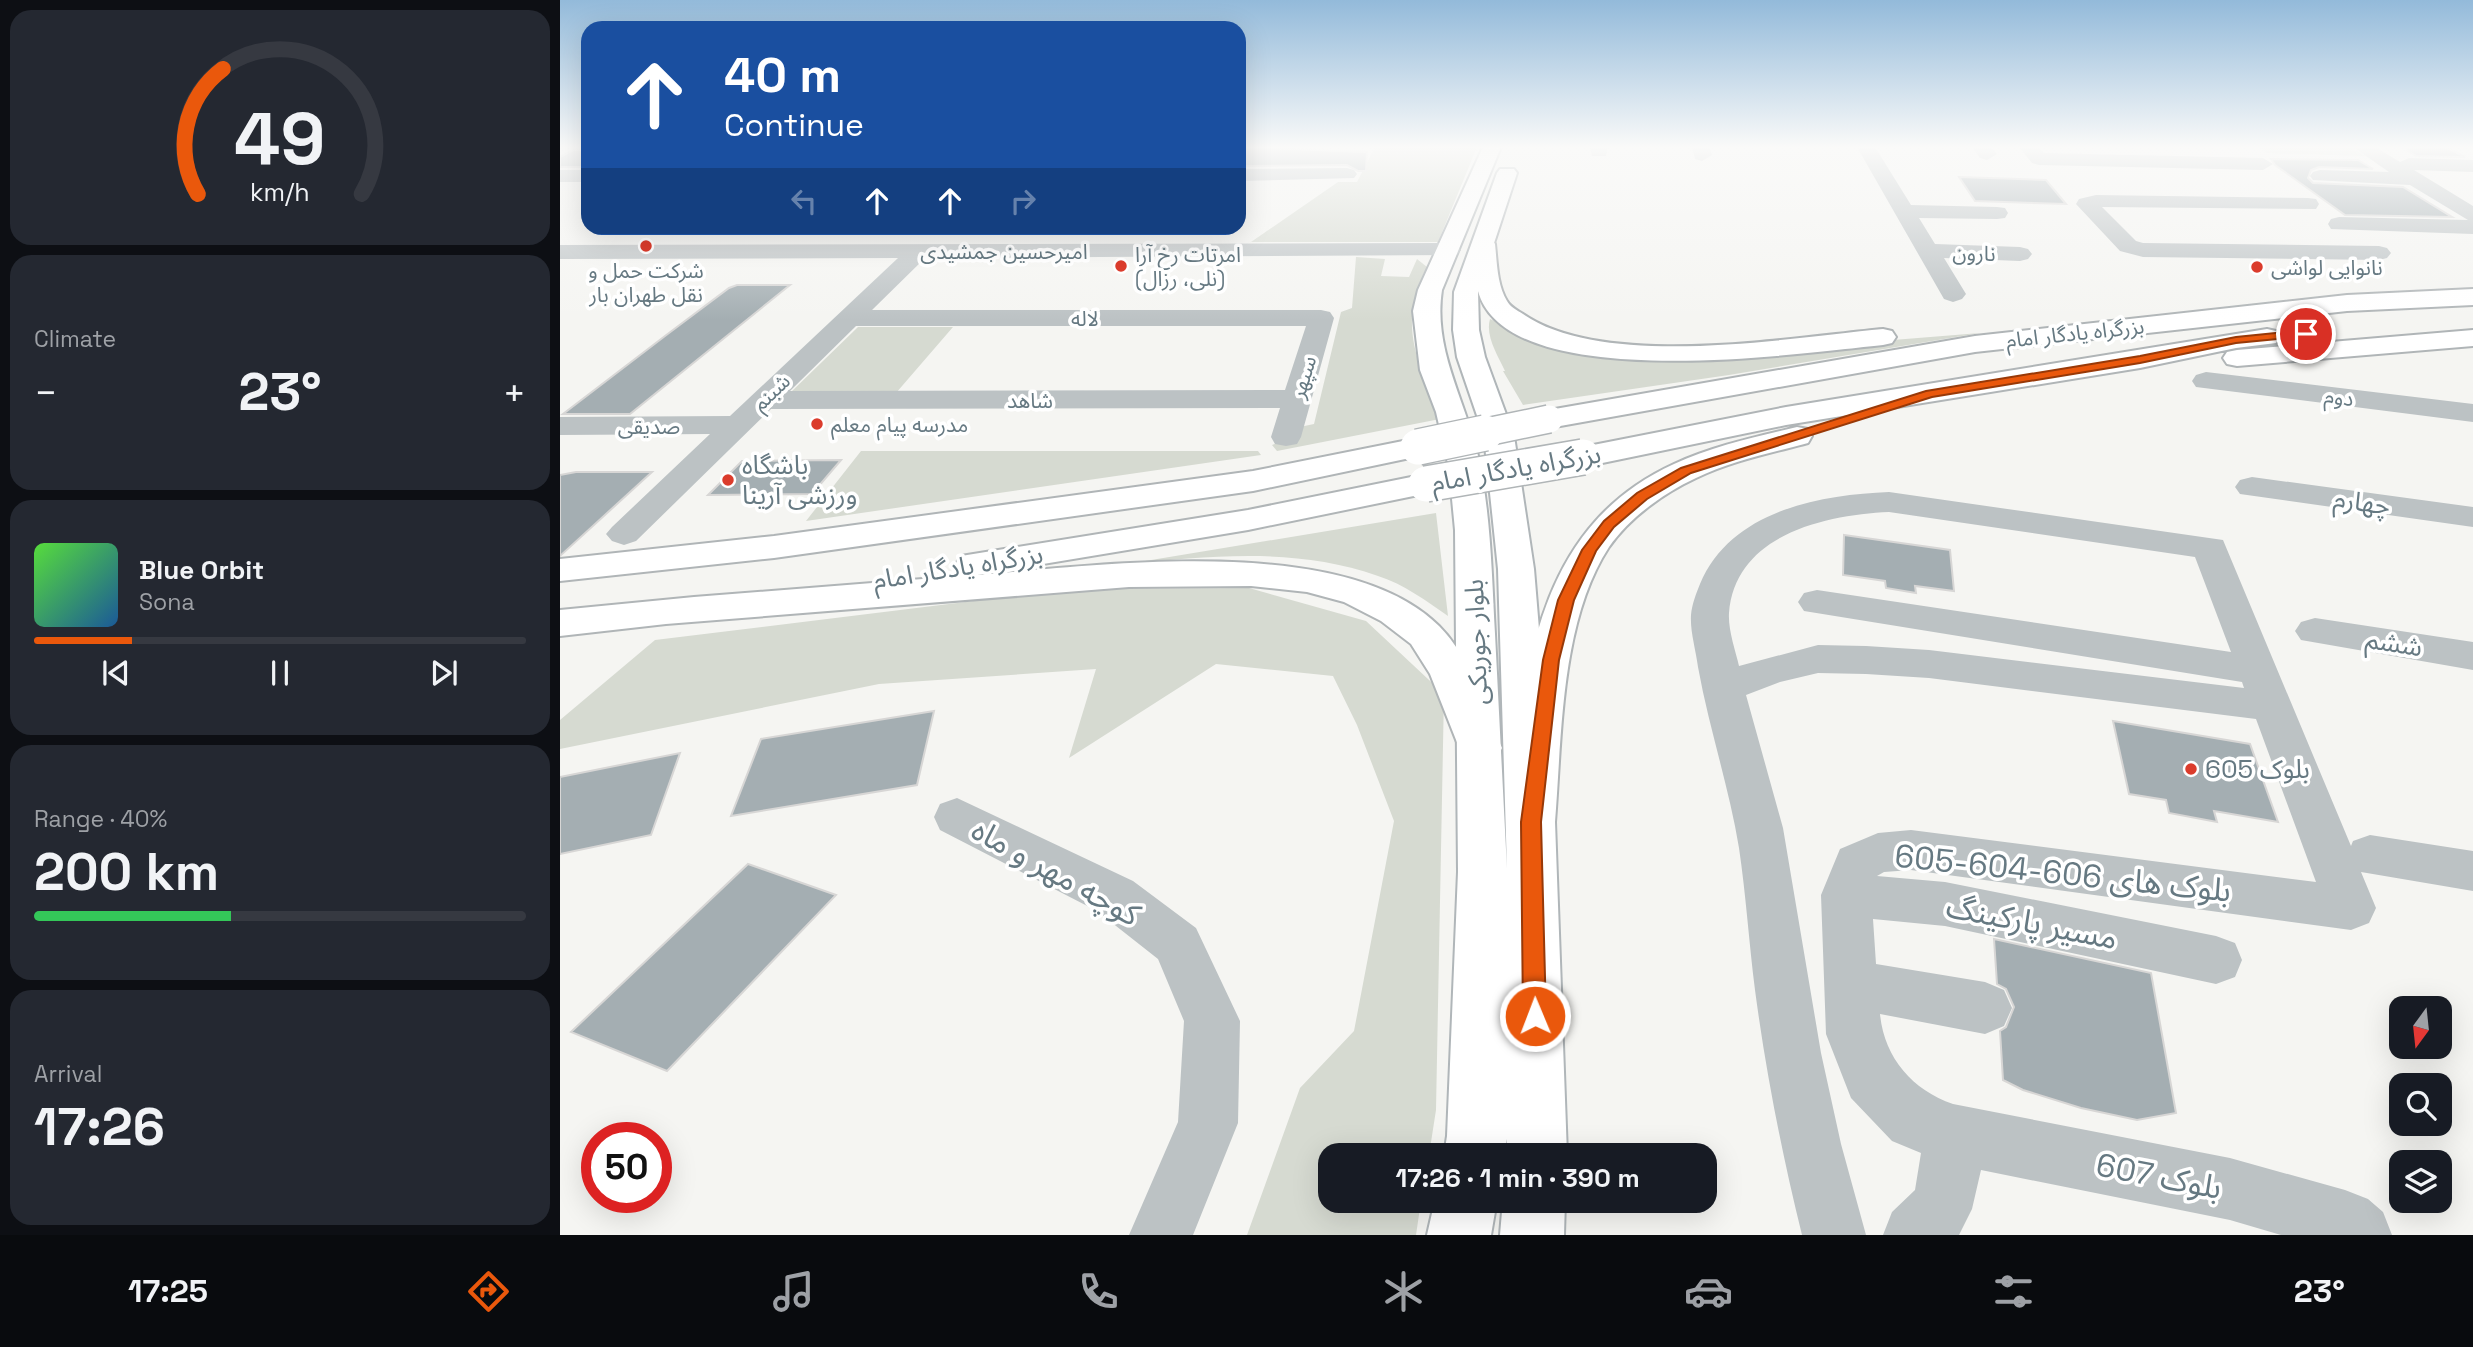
<!DOCTYPE html>
<meta charset="utf-8">
<style>
body{margin:0;font-family:"Space Grotesk","Noto Sans Arabic",sans-serif;background:#242831;color:#f1f3f6;height:100vh;display:flex;flex-direction:column;font-size:26px;white-space:nowrap}
*{box-sizing:border-box;margin:0}
p{font-size:23px;color:#9ea1a6}
.icon{flex:none;width:38px;height:38px;fill:none;stroke:currentColor;stroke-width:2;stroke-linecap:round;stroke-linejoin:round}
.map{position:relative;flex:1;overflow:hidden}
.details{display:flex;flex-direction:column;gap:10px;padding:10px;background:#0d0f14;width:560px}
.details>*{flex:none}
.guide{position:absolute;left:21px;top:21px;width:665px;height:214px;border-radius:21px;box-shadow:0 7px 28px #0002;background:#1a4fa0;color:#fff;overflow:hidden}
.needle{width:46px;rotate:195deg}
.fabs{position:absolute;left:1829px;top:996px;display:grid;gap:14px}
.fabs a{display:grid;place-items:center;width:63px;height:63px;border-radius:14px;background:#171b24;box-shadow:0 7px 28px #0002;font-size:35px}
.speed{position:absolute;left:21px;top:1122px;display:flex;gap:14px;font-size:35px;font-weight:700;text-align:center}
.speed>*{display:grid;place-content:center;width:91px;height:91px;border-radius:50%;background:#171b24;box-shadow:0 7px 28px #0002;line-height:1}
.speed .limit{border:10px solid #d22;background:#fff;color:#111}
.pin{position:absolute;display:grid;place-items:center;width:60px;height:60px;color:#fff;margin:-30px;border:4px solid #fff;border-radius:50%;box-shadow:0 2px 7px #0007}
.me{position:absolute;width:77px;margin:-38px;rotate:359deg;stroke-linejoin:round;filter:drop-shadow(0 0 5px #0008)}
.turn{display:flex;align-items:center;gap:24px;height:147px;padding:0 28px;font-size:32px}
.turn .icon{width:91px;height:91px;stroke-width:2.5}
.turn b{display:block;font-size:49px;line-height:60px}
.lanes{display:flex;align-items:center;height:66px;padding:0 28px;background:#0003;justify-content:center;gap:35px;direction:ltr}
.lanes .off{opacity:.35}
.big{font-size:52px;font-weight:600;line-height:1.1}
.details .widget{flex:1;display:flex;flex-direction:column;justify-content:center;gap:10px;min-width:0;padding:0 24px;border-radius:21px;background:#242831}
.details .dial{align-items:center;gap:0}
.dial svg{height:182px;overflow:visible;fill:none;stroke:#363941;stroke-width:7;stroke-linecap:round;text-anchor:middle}
.dial text{fill:#f1f3f6;stroke:none}
.song{display:flex;align-items:center;gap:21px}
.cover{width:84px;height:84px;border-radius:10px;background:linear-gradient(135deg,hsl(110 70% 55%),hsl(210 70% 35%))}
.played{height:7px;border-radius:4px;background:linear-gradient(90deg,#ea580c 20%,#363941 20%)}
.keys{display:flex;justify-content:space-around;direction:ltr}
.heat{display:flex;justify-content:space-between;align-items:center;font-size:38px;direction:ltr}
.charge{height:10px;border-radius:5px;background:linear-gradient(90deg,#34c759 40%,#363941 0)}
.trip{position:absolute;left:758px;top:1143px;width:399px;height:70px;border-radius:21px;background:#171b24;box-shadow:0 7px 28px #0002;font-weight:600;line-height:70px;text-align:center}
.menu{display:flex;height:112px;justify-content:space-around;align-items:center;background:#090b0e;color:#9ea1a6}
.menu .icon{width:49px;height:49px}
.menu .on{color:#ea580c}
.menu b{font-size:32px;color:#f1f3f6}
main{display:flex;flex:1;min-height:0}
.map>svg:first-child{display:block}
.green{fill:#d6dad1}
.building{fill:#a4aeb2;stroke:#d7d6d5;stroke-width:2}
.lines{fill:none;stroke-linecap:round;stroke-linejoin:round}
.major-casing{stroke:#b0b6b9;stroke-width:4}
.highway-casing{stroke:#b0b5b7;stroke-width:4}
.minor{fill:#bcc2c4;fill-rule:evenodd}
.major{fill:#fff;fill-rule:evenodd}
.highway{fill:#fff;fill-rule:evenodd}
.highway-bridge-far1-casing{stroke:#b0b5b7;stroke-width:30;stroke-linecap:butt}
.highway-bridge-casing{stroke:#b0b5b7;stroke-width:38;stroke-linecap:butt}
.highway-bridge-far1{stroke:#fff;stroke-width:27}
.highway-bridge{stroke:#fff;stroke-width:35}
.route{fill:#ea580c;stroke:#983908;stroke-width:2}
.poi-dot{fill:#db3c2c;stroke:#fff;stroke-width:2.5}
.labels{text-anchor:middle;dominant-baseline:central;stroke-width:7;stroke-linejoin:round;paint-order:stroke}
.far-street-label{font-size:21px;fill:#667982;stroke:#fff}
.far-poi-label{font-size:21px;fill:#667982;stroke:#fff;text-anchor:start}
.poi-label{font-size:26px;fill:#667982;stroke:#fff;text-anchor:start}
.street-label{font-size:26px;fill:#667982;stroke:#fff}
.near-street-label{font-size:32px;fill:#667982;stroke:#fff}
</style>
<main>
<section class="details">
<div class="widget dial"><svg viewBox="0 0 100 80">
<path d="M14 69A42 42 0 1 1 86 69"/>
<path d="M14 69A42 42 0 0 1 25 14" stroke="#ea580c"/>
<text x="50" y="56" font-size="32" font-weight="700">49</text>
<text x="50" y="72" font-size="11">km/h</text>
</svg></div>
<div class="widget"><p>Climate</p>
<div class="heat"><a>−</a><b class="big">23°</b><a>+</a></div>
</div>
<div class="widget">
<div class="song"><i class="cover"></i><div><b>Blue Orbit</b><p>Sona</p></div></div>
<div class="played"></div>
<div class="keys"><svg class="icon" aria-label="previous" viewBox="0 0 24 24"><path d="M18 5L8 12l10 7zM5 5v14"/></svg><svg class="icon" aria-label="pause" viewBox="0 0 24 24"><path d="M8 5v14M16 5v14"/></svg><svg class="icon" aria-label="next" viewBox="0 0 24 24"><path d="M6 5l10 7-10 7zM19 5v14"/></svg></div>
</div>
<div class="widget"><p>Range · 40%</p><b class="big">200 km</b><div class="charge"></div></div>
<div class="widget"><p>Arrival</p><b class="big">17:26</b></div>
</section>
<div class="map">
<svg width="1913" height="1235" viewBox="0 0 1913 1235">
<rect width="100%" height="100%" fill="#f5f5f2"/>
<path class="green" d="M815 147H917L878 242H691L778 182H797Z
M1699 147H1791L1805 156 1707 153Z
M796 257 825 259 821 276 849 277 857 259 867 267C836 324 859 364 880 419L717 451 712 445 732 437 735 428 754 424 781 312 792 308Z
M930 319C980 342 1032 356 1086 360L1420 333 1169 375 963 405 943 371H945C938 356 925 336 930 319Z
M298 327H393L336 393H230Z
M301 451H698L701 455 246 521Z
M876 513 888 616C866 601 844 584 818 576 736 547 652 556 567 564Z
M689 588 806 621 884 694 876 1110 869 1155H770V1200L861 1201 856 1235H687L740 1088 794 1031 834 821 797 725 773 676 656 664 509 758 536 669 319 684 0 749V720L95 640 512 589Z"/>
<path class="building" d="M679 147 807 152 806 171H798L787 165 679 166Z
M1848 147H1886L1905 157 1856 156 1846 150Z
M13 150H28V167H0V157Z
M1711 159 1798 160 1813 169 1759 167 1751 170 1748 178 1753 183 1843 187 1892 217 1785 215 1715 165Z
M1399 177 1486 180 1506 204 1415 201Z
M177 285H230L70 414H3L105 336 169 288Z
M281 460 252 494 148 495 182 461Z
M16 472H92L0 556V475Z
M1284 535 1390 550 1394 591 1355 586 1356 593 1326 588 1325 581 1283 575Z
M374 711 357 785 171 816 201 739Z
M1553 721 1690 744 1718 822 1654 811 1657 822 1609 813 1606 800 1569 794Z
M120 753 91 835 0 854V777Z
M188 864 276 895 107 1071 11 1032Z
M1434 939 1591 973 1616 1113 1577 1120 1521 1108 1463 1090 1443 1080 1440 1031 1446 1027 1454 1007 1446 989 1437 984Z"/>
<g class="lines">
<defs>
<path id="major" d="M923 147H941L882 290C872 354 911 409 921 470 931 524 932 579 935 634 939 712 943 791 947 869L938 569 924 436 897 357 893 330 894 292 937 173 940 169H954L957 173 918 292 919 330 925 357 954 436 974 569 995 822 1007 1155H947V1139L944 1155H884L887 1136 898 872 895 530 889 468 876 412 860 370 853 311 858 290Z
M875 1200H937L931 1235H867Z
M943 1200H1005L1004 1235H940Z"/>
<path id="highway" d="M924 237 932 239 935 244C937 262 937 285 947 301 950 307 957 310 963 314 1044 370 1227 338 1323 329L1332 331 1336 337 1332 343 1323 345C1241 353 947 397 918 291 914 278 908 251 916 239Z
M1913 289V305L1787 311 1415 352 989 428 978 425 974 419 978 413 989 410 1415 336 1787 295Z
M1707 329 1716 331 1720 337 1716 343 1676 348 1580 368 1226 425 1023 467 1012 464 1007 457 1012 450 1023 447 1226 407Z
M1913 330V346L1677 366 1667 364 1663 358 1667 352 1677 350Z
M1237 427 1248 429 1252 436 1248 443C1211 453 1171 461 1136 478 1104 493 1070 517 1049 547 1000 622 1002 736 995 822L988 835 971 841 954 835 947 822C965 684 968 531 1114 464 1153 446 1196 437 1237 427Z
M858 438 869 440 874 447 869 454 693 491 214 558 0 581V559L214 536 693 471Z
M866 474 878 477 882 484 878 491 688 530 417 575C540 565 785 532 879 626 911 658 925 707 942 748L936 760 920 764 904 760 870 674 851 644 821 621 784 602 747 592 691 586 569 587 106 624 0 636V610L134 597 413 575 401 572 396 564 401 556 688 510Z"/>
</defs>
<use href="#major" class="major-casing"/>
<use href="#highway" class="highway-casing"/>
<path class="minor" d="M1030 147H1048L1046 156H1032Z
M1132 147H1150L1152 155 1142 161 1135 159Z
M1297 147H1315L1351 205 1437 207 1445 208 1448 213 1445 218 1437 219 1359 218 1375 244 1460 247 1468 249 1472 254 1468 259 1460 261 1384 258 1406 294 1402 299 1393 302 1384 299Z
M1412 147H1431L1437 154 1427 160 1420 158Z
M1459 147H1478L1484 153 1703 158 1713 164 1703 170 1479 165 1472 163Z
M1793 147H1815L1840 162 1849 158 1913 160V172L1854 170 1913 206V234L1771 229 1768 224 1771 219 1779 217 1908 220 1850 185 1753 180 1750 176 1753 172 1760 170 1829 172Z
M787 168 794 170 797 174 794 178 679 181V169Z
M0 170H28V182H0Z
M1536 195 1748 198 1756 199 1759 204 1756 209 1542 207 1576 241 1583 243 1819 246 1827 248 1831 253 1827 258 1819 260 1583 257 1560 251 1516 204 1519 199Z
M889 243 897 245 901 250 897 255 365 258 312 310H761L770 312 774 318 741 437 737 444 726 446 715 444 711 437 720 408 211 409 76 541 64 545 52 541 46 534 52 527 150 434 0 435V417L170 416 338 258 0 259V245ZM296 326H746L725 390 230 391Z
M1646 372 1913 404V422L1636 387 1632 381 1636 375Z
M1692 477 1913 507V527L1680 494 1675 487 1680 480Z
M1329 492 1663 540 1791 846 1793 841 1810 835 1913 851V891L1801 872 1816 908 1809 923 1791 930 1351 870 1324 872 1317 876 1385 882 1656 936 1675 943 1682 960 1675 977 1656 984 1385 926 1313 919 1316 964 1425 982 1444 990 1452 1008 1444 1026 1425 1034 1320 1014C1324 1057 1352 1090 1393 1104L1670 1158 1785 1190 1808 1199 1823 1212 1832 1235H1721L1670 1220 1421 1170 1412 1209 1399 1235H1323L1332 1212 1355 1190 1361 1153 1332 1141 1291 1098 1266 1034 1261 895 1280 849 1318 833 1351 830 1756 882 1696 719 1369 678 1306 674 1258 673 1220 682 1186 695 1223 828 1261 1053 1281 1144 1306 1235H1242C1222 1154 1206 1073 1195 990 1189 943 1186 895 1179 848 1169 787 1149 728 1138 667 1136 650 1130 632 1131 615 1132 604 1136 594 1140 584 1171 511 1258 495 1329 492ZM1329 512 1635 557 1671 652 1257 590 1244 593 1238 602 1244 611 1682 682 1684 688 1369 650 1306 646 1258 645 1179 666C1175 649 1168 630 1169 613 1175 534 1266 515 1329 512Z
M1755 618 1913 642V670L1741 640 1735 631 1741 622Z
M397 798 573 881 636 928 680 1021 678 1123 633 1235H569L618 1122 624 1021 598 959 537 911 380 830 374 817 380 804Z"/>
<use href="#major" class="major"/>
<use href="#highway" class="highway"/>
<defs>
<path id="highway-bridge-far1" d="M917 434 989 419"/>
<path id="highway-bridge" d="M858 447 925 433
M866 484 1023 457"/>
</defs>
<use href="#highway-bridge-far1" class="highway-bridge-far1-casing"/>
<use href="#highway-bridge" class="highway-bridge-casing"/>
<use href="#highway-bridge-far1" class="highway-bridge-far1"/>
<use href="#highway-bridge" class="highway-bridge"/>
</g>
<linearGradient id="sky" x2="0" y2="1"><stop stop-color="#93bada"/><stop offset="0.46" stop-color="#fafaf9"/><stop offset="1" stop-color="#fafaf9" stop-opacity="0"/></linearGradient>
<rect width="1913" height="320" fill="url(#sky)"/>
<path class="route" d="M1746 330 1750 331V336L1676 343 1580 363 1372 397 1131 473 1087 499 1054 527 1036 551 1014 600 999 660 981 822 986 1016 983 1024 975 1027 967 1024 963 1016 961 822 983 660 998 600 1022 550 1044 521 1077 493 1121 468 1366 391 1580 356 1676 337Z"/>
<g class="poi-dot">
<circle cx="86" cy="246" r="7"/>
<circle cx="561" cy="266" r="7"/>
<circle cx="1697" cy="267" r="7"/>
<circle cx="257" cy="424" r="7"/>
<circle cx="168" cy="480" r="7"/>
<circle cx="1631" cy="769" r="7"/>
</g>
<g class="labels">
<g class="far-street-label">
<text x="444" y="251">امیرحسین جمشیدی</text>
<text transform="translate(1414 253) rotate(2)">نارون</text>
<text x="525" y="318">لاله</text>
<text transform="translate(1515 333) rotate(-6)">بزرگراه یادگار امام</text>
<text transform="translate(743 377) rotate(-73)">سپهر</text>
<text transform="translate(211 392) rotate(-44)">شبنم</text>
<text transform="translate(1779 397) rotate(7)">دوم</text>
<text x="470" y="400">شاهد</text>
<text x="89" y="426">صدیقی</text>
</g>
<g class="far-poi-label">
<text x="575" y="254">امرتات رخ آرا<tspan x="575" dy="24">(نلی، رزال)</tspan></text>
<text x="1711" y="267">نانوایی لواشی</text>
<text x="86" y="270" text-anchor="middle">شرکت حمل و<tspan x="86" dy="24">نقل طهران بار</tspan></text>
<text x="271" y="424">مدرسه پیام معلم</text>
</g>
<g class="poi-label">
<text x="182" y="465">باشگاه<tspan x="182" dy="30">ورزشی آرینا</tspan></text>
<text x="1645" y="769">بلوک 605</text>
</g>
<g class="street-label">
<text transform="translate(956 468) rotate(-10)">بزرگراه یادگار امام</text>
<text transform="translate(1802 502) rotate(8)">چهارم</text>
<text transform="translate(398 567) rotate(-9)">بزرگراه یادگار امام</text>
<text transform="translate(916 642) rotate(-92)">بلوار جوریکی</text>
<text transform="translate(1834 643) rotate(9)">ششم</text>
</g>
<g class="near-street-label">
<text transform="translate(496 872) rotate(29)">کوچه مهر و ماه</text>
<text transform="translate(1503 873) rotate(6)">بلوک های 606-604-605</text>
<text transform="translate(1472 922) rotate(11)">مسیر پارکینگ</text>
<text transform="translate(1599 1176) rotate(11)">بلوک 607</text>
</g>
</g>
</svg>
<div class="fabs">
<a><svg class="needle" viewBox="-14 -14 28 28"><path d="M0-13l5 13h-10z" fill="#e53935"/><path d="M0 13l5-13h-10z" fill="#9ea1a6"/></svg></a>
<a><svg class="icon" aria-label="search" viewBox="0 0 24 24"><circle cx="10" cy="10" r="6"/><path d="M15 15l6 6"/></svg></a>
<a><svg class="icon" aria-label="layers" viewBox="0 0 24 24"><path d="M12 4l9 5-9 5-9-5zM3 14l9 5 9-5"/></svg></a>
</div>
<div class="speed"><div class="limit">50</div></div>
<div class="pin" style="left:1746px;top:334px;background:#d93025"><svg class="icon" aria-label="arrive" viewBox="0 0 24 24"><path d="M6 21V4h12l-3 4 3 4H6"/></svg></div>
<svg class="me" style="left:975px;top:1016px" viewBox="-20 -20 40 40"><circle r="17" fill="#ea580c" stroke="#fff" stroke-width="3"/><path d="M0-11L8 9 0 5-8 9z" fill="#fff"/></svg>
<div class="trip">17:26 · 1 min · 390 m</div>
<div class="guide">
<div class="turn"><svg class="icon" aria-label="ahead" viewBox="0 0 24 24"><path d="M12 20V5M6 11l6-6 6 6"/></svg><div><b>40 m</b>Continue</div></div>
<div class="lanes"><svg class="icon off" aria-label="left" viewBox="0 0 24 24"><path d="M17 20v-9H6M10 6l-5 5 5 5"/></svg><svg class="icon" aria-label="ahead" viewBox="0 0 24 24"><path d="M12 20V5M6 11l6-6 6 6"/></svg><svg class="icon" aria-label="ahead" viewBox="0 0 24 24"><path d="M12 20V5M6 11l6-6 6 6"/></svg><svg class="icon off" aria-label="right" viewBox="0 0 24 24"><path d="M7 20v-9h11M14 6l5 5-5 5"/></svg></div>
</div>
</div>
</main>
<nav class="menu">
<b>17:25</b>
<svg class="icon on" aria-label="directions" viewBox="0 0 24 24"><path d="M12 3l9 9-9 9-9-9zM9 14v-3h6M13 9l2 2-2 2"/></svg>
<svg class="icon" aria-label="music" viewBox="0 0 24 24"><path d="M9 18V5l10-2v13"/><circle cx="6" cy="18" r="3"/><circle cx="16" cy="16" r="3"/></svg>
<svg class="icon" aria-label="phone" viewBox="0 0 24 24"><path d="M5 4h4l2 5-3 2q2 4 5 5l2-3 5 2v4C11 20 4 13 5 4z"/></svg>
<svg class="icon" aria-label="climate" viewBox="0 0 24 24"><path d="M12 3v18M4 7l16 10M4 17L20 7"/></svg>
<svg class="icon" aria-label="car" viewBox="0 0 24 24"><path d="M5 17H2v-5l4-1 3-4h7l3 4 3 1v5h-3M9 17h6M6 11h13"/><circle cx="7" cy="17" r="2"/><circle cx="17" cy="17" r="2"/></svg>
<svg class="icon" aria-label="filters" viewBox="0 0 24 24"><path d="M4 7h16M4 17h16"/><circle cx="9" cy="7" r="2"/><circle cx="15" cy="17" r="2"/></svg>
<b>23°</b>
</nav>
